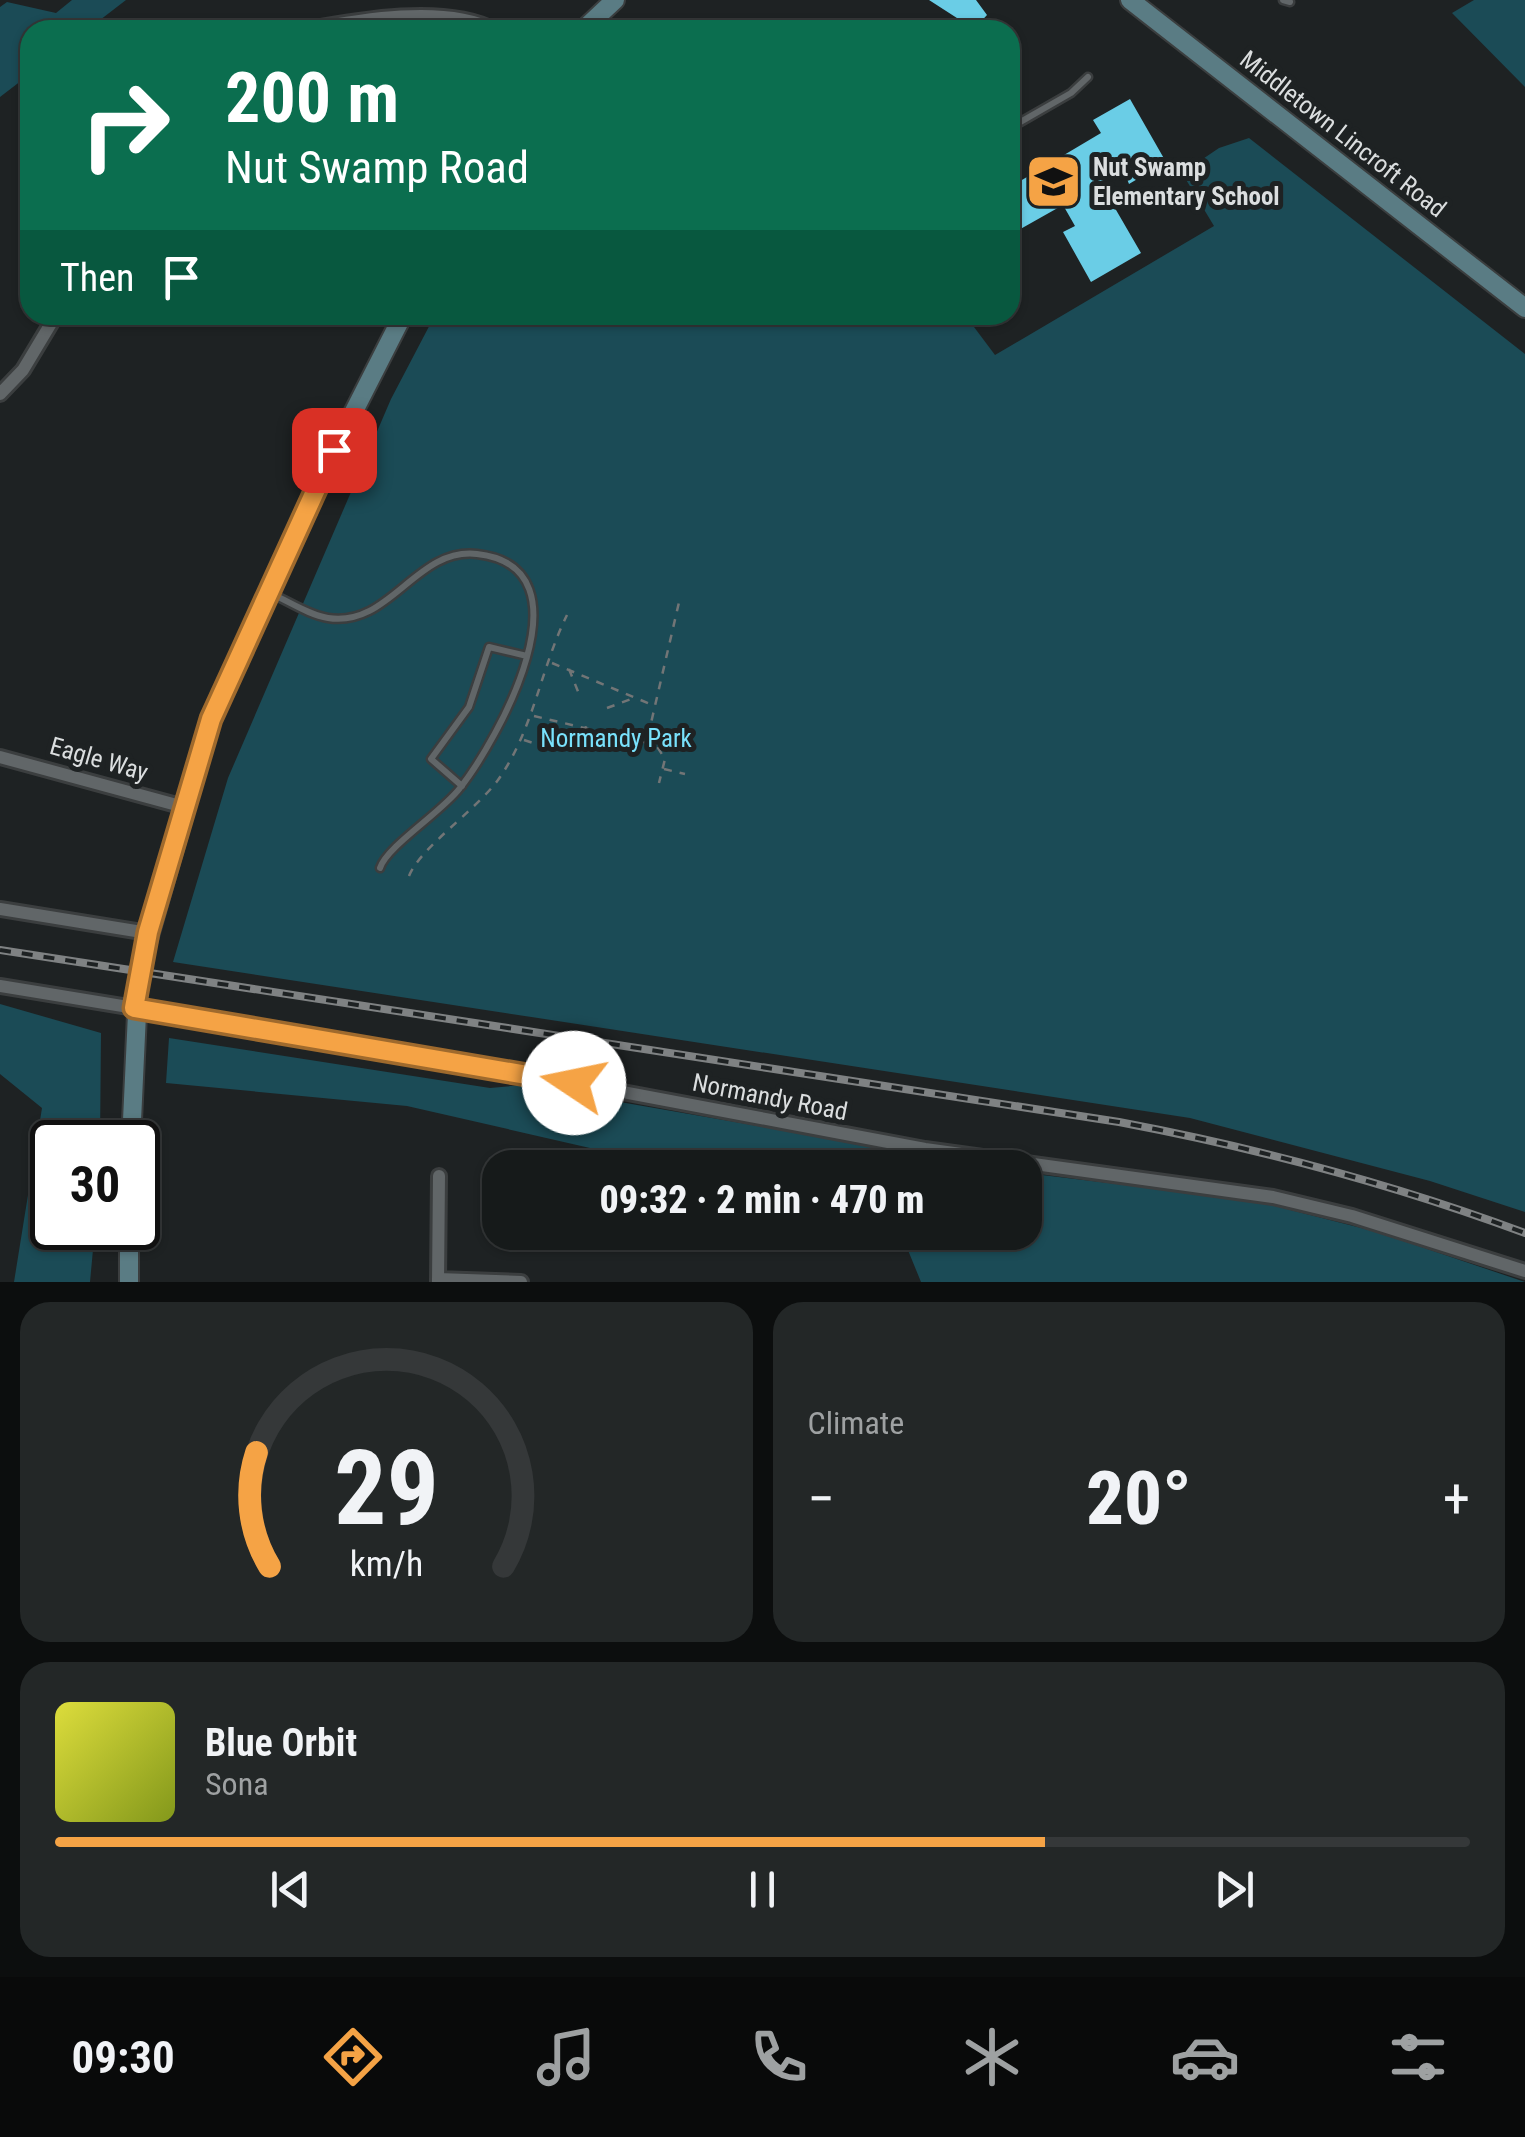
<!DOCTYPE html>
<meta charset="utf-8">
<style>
body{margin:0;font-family:"Roboto Condensed",sans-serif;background:#232727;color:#f1f3f6;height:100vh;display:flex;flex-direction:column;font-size:38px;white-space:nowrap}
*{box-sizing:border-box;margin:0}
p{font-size:32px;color:#9ea1a2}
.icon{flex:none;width:55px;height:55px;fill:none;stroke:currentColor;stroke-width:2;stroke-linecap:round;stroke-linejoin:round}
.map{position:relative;height:1282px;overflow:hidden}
.sheet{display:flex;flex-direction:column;gap:20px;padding:20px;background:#0c0e0e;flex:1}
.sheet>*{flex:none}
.top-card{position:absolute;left:20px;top:20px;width:1000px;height:305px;border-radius:30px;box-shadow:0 2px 8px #0004,0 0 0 2px #353839;background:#0b6e4f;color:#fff;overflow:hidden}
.speed{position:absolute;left:30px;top:1120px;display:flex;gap:20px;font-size:50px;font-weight:700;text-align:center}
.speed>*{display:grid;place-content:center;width:130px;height:130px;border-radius:50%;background:#161a1a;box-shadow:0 2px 8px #0004,0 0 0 2px #353839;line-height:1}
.speed .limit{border:5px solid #111;border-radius:15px;background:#fff;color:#111}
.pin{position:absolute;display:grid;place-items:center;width:85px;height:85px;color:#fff;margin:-42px;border-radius:20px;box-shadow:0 5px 15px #0006}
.me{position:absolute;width:110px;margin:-55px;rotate:281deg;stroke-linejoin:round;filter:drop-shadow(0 0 8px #0008)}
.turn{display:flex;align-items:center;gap:35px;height:210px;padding:0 40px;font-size:45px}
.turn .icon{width:130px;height:130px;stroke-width:2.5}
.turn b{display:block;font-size:70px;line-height:85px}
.then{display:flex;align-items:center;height:95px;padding:0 40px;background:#0003;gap:20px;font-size:38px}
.big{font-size:75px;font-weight:800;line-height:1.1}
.sheet .tile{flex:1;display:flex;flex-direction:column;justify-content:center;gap:15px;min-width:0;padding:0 35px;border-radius:30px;background:#232727}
.sheet .dial{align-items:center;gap:0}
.dial svg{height:260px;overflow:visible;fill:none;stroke:#353839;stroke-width:7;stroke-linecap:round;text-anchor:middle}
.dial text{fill:#f1f3f6;stroke:none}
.song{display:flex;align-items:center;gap:30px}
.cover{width:120px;height:120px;border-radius:15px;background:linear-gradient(135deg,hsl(60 70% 55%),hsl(70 70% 35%))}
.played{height:10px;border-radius:5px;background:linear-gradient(90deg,#f5a345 70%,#353839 70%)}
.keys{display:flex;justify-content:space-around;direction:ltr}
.heat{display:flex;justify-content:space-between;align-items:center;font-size:55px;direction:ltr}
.sheet .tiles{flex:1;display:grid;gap:20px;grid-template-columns:1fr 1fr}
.tile:last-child{grid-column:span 2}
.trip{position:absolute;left:482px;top:1150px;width:560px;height:100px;border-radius:30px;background:#161a1a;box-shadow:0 2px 8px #0004,0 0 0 2px #353839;font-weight:800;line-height:100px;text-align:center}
.tabs{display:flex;height:160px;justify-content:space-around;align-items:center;background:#090a0a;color:#9ea1a2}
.tabs .icon{width:70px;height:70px}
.tabs .selected{color:#f5a345}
.tabs b{font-size:45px;color:#f1f3f6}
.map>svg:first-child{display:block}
.green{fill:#1b4b56}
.building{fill:#6acde6}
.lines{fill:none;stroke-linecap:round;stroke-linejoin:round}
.lane-casing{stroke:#3b3e3f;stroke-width:11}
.street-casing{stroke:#3b3e3f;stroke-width:18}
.secondary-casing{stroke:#3b3e3f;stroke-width:22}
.path{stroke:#727576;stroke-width:2.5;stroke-dasharray:8 8;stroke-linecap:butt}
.lane{stroke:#616668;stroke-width:6}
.street{stroke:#616668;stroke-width:12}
.secondary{stroke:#5a7c84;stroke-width:18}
.rail-casing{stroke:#7f8283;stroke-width:8}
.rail{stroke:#1e2223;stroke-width:4;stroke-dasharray:11;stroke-linecap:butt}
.route-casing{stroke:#9f6a2d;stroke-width:25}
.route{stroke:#f5a345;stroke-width:18}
.labels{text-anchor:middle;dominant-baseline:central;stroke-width:10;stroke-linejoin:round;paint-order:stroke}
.street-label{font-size:25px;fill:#dbdedf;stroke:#1e2223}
.poi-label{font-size:25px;font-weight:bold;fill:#dbdedf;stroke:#1e2223;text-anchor:start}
.park-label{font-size:25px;fill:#79e2fc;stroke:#1e2223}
</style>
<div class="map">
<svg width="1525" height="1282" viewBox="0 0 1525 1282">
<rect width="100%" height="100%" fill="#1e2223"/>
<path class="green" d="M72 0H126L87 30H30V74L0 97V7L7 2 56 13Z
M1474 0H1525V87L1452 13Z
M1249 138 1525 354V1212L1430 1181 1190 1118 173 962 228 778 391 399 435 315H965L995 355 1214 226 1182 173 1219 148Z
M0 1004 101 1033 100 1142H52V1228H95L90 1282H14L42 1108 0 1074Z
M169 1038 490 1088 522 1085 995 1167H673L407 1106 166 1083Z
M1025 1173 1251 1200 1377 1232 1525 1282H921L901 1233 1025 1232Z"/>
<path class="building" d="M929 0H976L987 15 974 29Z
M1130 99 1166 162 1129 184 1123 169 1092 188 1105 207 1112 203 1141 253 1091 282 1063 232 1075 226 1063 205 1010 235V187L1101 133 1093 120Z"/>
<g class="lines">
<defs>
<path id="lane" d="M1283 0 1290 2
M1010 128 1071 93 1088 77
M272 594C290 602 309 615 328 618 390 628 416 547 477 554 595 567 497 741 460 788 442 812 387 846 380 868
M462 786 431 759 469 707 489 647 527 656"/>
<path id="street" d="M304 30C358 20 445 4 494 30
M0 394 23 370 56 315
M0 757 184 807
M0 909 148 933
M0 986 464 1062 925 1149 1273 1197 1352 1216 1525 1271
M438 1279 521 1282
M438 1282 439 1176"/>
<path id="secondary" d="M1130 0 1525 308
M583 30 615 0
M131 1142 139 971 211 719 320 478 403 315
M129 1282V1228"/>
</defs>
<use href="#lane" class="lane-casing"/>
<use href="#street" class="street-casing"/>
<use href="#secondary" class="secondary-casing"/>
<path class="path" d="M552 663 655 706
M569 669 579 694
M607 708 634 698
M534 716 656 745 665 759 659 783
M584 734 588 719
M648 736 680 598
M524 740 536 744
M664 769 685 774
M409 876C420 848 476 810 498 780 534 729 540 670 567 615"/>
<use href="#lane" class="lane"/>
<use href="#street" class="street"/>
<use href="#secondary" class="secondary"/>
<defs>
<path id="rail" d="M0 950 1119 1122C1257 1148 1393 1184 1525 1233"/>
</defs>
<use href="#rail" class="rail-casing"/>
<use href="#rail" class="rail"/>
</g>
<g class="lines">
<defs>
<path id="route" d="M334 450 211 719 148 932 134 1008 574 1083"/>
</defs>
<use href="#route" class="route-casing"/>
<use href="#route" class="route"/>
</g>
<defs>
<symbol id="school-square" viewBox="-11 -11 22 22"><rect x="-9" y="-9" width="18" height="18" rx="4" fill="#f5a345" stroke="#1e2223"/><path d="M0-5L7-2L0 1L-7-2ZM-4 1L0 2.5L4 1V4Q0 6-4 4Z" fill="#111"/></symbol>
</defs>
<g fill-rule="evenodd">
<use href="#school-square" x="1022" y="150" width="63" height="63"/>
</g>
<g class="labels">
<g class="street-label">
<text transform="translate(1343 134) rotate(38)">Middletown Lincroft Road</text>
<text transform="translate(99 759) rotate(16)">Eagle Way</text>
<text transform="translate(770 1097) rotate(11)">Normandy Road</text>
</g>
<g class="poi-label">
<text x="1093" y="167">Nut Swamp<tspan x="1093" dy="29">Elementary School</tspan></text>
</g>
<g class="park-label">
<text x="616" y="738">Normandy Park</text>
</g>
</g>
</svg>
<div class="speed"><div class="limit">30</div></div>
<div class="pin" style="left:334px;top:450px;background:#d93025"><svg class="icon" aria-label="arrive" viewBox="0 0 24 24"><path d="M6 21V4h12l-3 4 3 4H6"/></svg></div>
<svg class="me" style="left:574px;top:1083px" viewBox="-20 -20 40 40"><circle r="19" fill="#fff"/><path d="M0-13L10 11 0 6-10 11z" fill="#f5a345"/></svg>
<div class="trip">09:32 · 2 min · 470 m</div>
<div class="top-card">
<div class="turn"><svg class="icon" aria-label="right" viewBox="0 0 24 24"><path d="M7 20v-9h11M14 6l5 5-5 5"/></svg><div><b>200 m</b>Nut Swamp Road</div></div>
<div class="then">Then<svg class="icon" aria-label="arrive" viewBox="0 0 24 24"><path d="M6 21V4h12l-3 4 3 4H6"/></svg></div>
</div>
</div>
<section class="sheet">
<div class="tiles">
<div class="tile dial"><svg viewBox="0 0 100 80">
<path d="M14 69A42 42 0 1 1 86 69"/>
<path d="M14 69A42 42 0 0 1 10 34" stroke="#f5a345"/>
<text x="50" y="56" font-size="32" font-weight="700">29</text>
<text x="50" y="72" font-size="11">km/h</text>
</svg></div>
<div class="tile"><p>Climate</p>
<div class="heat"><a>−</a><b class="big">20°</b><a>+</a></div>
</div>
<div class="tile">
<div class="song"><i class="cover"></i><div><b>Blue Orbit</b><p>Sona</p></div></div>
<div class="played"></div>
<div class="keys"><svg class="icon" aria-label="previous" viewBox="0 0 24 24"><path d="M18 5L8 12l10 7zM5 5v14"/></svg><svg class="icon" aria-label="pause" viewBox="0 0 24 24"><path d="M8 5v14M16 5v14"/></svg><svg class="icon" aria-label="next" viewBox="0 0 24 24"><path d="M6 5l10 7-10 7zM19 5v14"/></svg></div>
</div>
</div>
</section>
<nav class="tabs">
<b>09:30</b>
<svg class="icon selected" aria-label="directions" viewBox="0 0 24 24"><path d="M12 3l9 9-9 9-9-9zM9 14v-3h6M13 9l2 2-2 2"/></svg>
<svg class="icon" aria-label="music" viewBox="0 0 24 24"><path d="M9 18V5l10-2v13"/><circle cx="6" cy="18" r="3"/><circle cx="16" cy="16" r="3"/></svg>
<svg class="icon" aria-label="phone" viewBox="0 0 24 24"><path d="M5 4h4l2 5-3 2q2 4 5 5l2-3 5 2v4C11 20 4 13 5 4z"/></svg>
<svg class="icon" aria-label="climate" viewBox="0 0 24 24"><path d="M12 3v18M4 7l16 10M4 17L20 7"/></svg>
<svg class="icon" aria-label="car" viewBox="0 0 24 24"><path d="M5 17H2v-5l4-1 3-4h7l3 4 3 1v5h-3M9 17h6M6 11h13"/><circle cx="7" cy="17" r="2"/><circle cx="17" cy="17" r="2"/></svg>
<svg class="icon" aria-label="filters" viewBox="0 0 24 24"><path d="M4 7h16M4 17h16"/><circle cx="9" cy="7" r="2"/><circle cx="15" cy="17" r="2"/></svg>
</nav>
